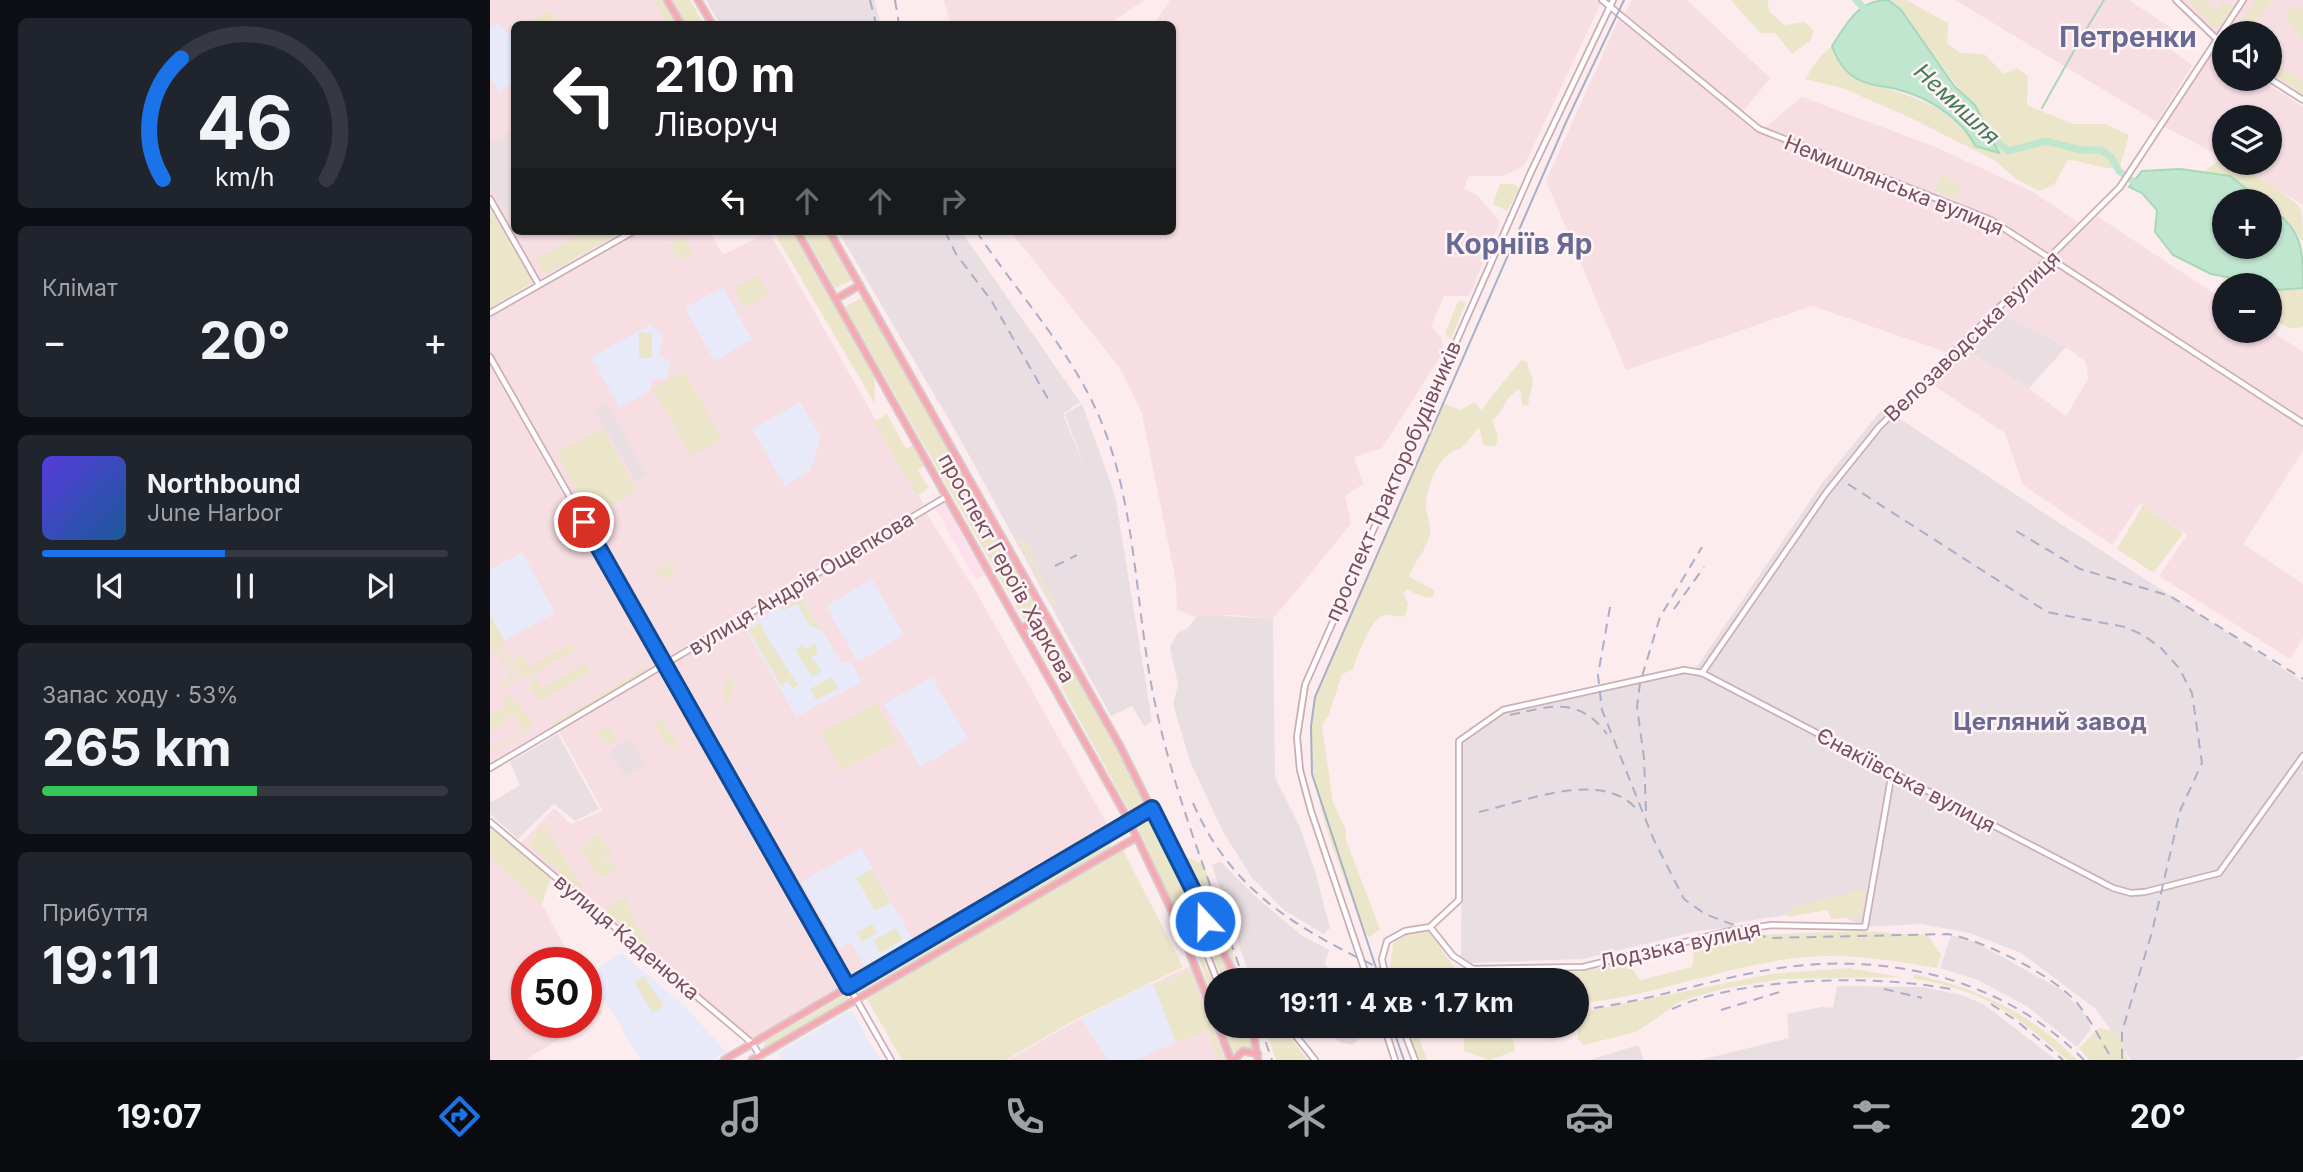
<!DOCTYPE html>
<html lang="uk">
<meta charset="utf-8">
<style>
body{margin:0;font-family:Inter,sans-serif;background:#20242c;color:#f1f3f6;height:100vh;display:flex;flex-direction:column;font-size:26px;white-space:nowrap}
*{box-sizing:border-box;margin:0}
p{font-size:23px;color:#9ea1a6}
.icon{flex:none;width:38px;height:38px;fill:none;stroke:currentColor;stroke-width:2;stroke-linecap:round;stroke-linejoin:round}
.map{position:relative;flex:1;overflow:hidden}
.drawer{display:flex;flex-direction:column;gap:18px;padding:18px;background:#0d0f14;width:490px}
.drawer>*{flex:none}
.top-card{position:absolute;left:21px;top:21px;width:665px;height:214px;border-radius:10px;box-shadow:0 2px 5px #0004;background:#202124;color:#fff;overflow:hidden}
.fabs{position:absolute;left:1722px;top:21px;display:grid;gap:14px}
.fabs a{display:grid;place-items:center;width:70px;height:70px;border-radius:50%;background:#171b24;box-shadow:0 2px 5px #0004;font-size:35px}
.speed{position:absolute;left:21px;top:947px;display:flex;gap:14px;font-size:35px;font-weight:700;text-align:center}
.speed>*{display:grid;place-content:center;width:91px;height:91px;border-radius:50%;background:#171b24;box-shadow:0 2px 5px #0004;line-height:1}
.speed .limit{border:10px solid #d22;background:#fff;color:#111}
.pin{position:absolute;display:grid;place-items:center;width:60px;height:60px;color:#fff;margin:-30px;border:4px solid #fff;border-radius:50%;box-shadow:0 2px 7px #0007}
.me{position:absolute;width:77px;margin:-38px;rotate:339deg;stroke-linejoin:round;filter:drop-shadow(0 0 5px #0008)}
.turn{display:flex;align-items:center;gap:24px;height:147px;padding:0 28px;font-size:32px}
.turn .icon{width:91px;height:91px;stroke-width:2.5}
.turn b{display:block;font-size:49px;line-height:60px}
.lanes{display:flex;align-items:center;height:66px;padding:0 28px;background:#0003;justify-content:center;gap:35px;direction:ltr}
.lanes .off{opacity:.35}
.big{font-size:52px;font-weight:700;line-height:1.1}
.drawer .widget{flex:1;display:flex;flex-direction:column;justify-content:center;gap:10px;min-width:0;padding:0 24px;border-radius:10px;background:#20242c}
.drawer .dial{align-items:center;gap:0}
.dial svg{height:182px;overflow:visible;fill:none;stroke:#363941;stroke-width:7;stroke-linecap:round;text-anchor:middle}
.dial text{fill:#f1f3f6;stroke:none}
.song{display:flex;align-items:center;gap:21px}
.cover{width:84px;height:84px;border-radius:10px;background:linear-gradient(135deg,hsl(250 70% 55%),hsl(210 70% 35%))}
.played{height:7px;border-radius:4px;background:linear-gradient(90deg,#1a73e8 45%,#363941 45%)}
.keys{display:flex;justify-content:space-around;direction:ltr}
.heat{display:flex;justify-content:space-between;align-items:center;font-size:38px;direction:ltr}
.charge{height:10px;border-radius:5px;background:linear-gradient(90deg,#34c759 53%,#363941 0)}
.trip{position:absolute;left:714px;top:968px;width:385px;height:70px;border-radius:35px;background:#171b24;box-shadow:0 2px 5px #0004;font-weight:700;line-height:70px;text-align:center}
.menu{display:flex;height:112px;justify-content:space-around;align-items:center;background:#090b0e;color:#9ea1a6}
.menu .icon{width:49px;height:49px}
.menu .active{color:#1a73e8}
.menu b{font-size:32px;color:#f1f3f6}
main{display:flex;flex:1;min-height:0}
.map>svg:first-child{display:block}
.residential{fill:#f6dee2}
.commercial{fill:#fce1ed}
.industrial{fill:#e9dee2}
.education{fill:#e8eaf9}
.green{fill:#ebe6ca}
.water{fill:#c0e6d0;stroke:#a7d8bb;stroke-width:2}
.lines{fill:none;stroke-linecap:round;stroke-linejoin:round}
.stream{stroke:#a7d8bb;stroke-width:2}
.river{stroke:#c0e6d0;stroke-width:7}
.tertiary-casing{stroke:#cdafb8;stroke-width:8}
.secondary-casing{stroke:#cdaab5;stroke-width:8}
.primary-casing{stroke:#d6cacf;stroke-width:9}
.tertiary{stroke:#fff;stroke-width:4.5}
.secondary{stroke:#fff;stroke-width:4.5}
.primary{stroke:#f8a8b1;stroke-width:5}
.tram{stroke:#a9afc8;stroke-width:2}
.rail{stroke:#a9afc8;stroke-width:2;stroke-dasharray:10 7;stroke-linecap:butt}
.route-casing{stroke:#114b97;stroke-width:18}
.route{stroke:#1a73e8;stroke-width:12}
.labels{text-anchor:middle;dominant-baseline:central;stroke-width:5;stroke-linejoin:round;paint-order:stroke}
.street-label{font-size:21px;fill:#784f5f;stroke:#fff3f5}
.water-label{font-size:23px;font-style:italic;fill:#427c5a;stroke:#fff3f5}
.quarter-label{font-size:24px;font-weight:bold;fill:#676b93;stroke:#fff3f5}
.district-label{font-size:28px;font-weight:bold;fill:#676b93;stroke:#fff3f5}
</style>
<main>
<section class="drawer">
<div class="widget dial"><svg viewBox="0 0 100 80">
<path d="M14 69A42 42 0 1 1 86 69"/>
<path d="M14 69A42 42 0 0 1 22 16" stroke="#1a73e8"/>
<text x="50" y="56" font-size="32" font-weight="700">46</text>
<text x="50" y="72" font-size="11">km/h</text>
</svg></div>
<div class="widget"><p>Клімат</p>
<div class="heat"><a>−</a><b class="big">20°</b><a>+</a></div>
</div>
<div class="widget">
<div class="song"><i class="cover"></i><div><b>Northbound</b><p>June Harbor</p></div></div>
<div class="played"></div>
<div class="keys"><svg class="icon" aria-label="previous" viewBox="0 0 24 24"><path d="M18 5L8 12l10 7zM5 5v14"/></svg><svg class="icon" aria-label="pause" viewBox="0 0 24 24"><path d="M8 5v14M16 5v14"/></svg><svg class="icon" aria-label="next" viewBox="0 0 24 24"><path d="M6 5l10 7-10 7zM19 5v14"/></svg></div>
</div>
<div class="widget"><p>Запас ходу · 53%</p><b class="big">265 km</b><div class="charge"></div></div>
<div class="widget"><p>Прибуття</p><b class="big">19:11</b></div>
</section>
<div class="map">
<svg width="1813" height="1060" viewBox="0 0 1813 1060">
<rect width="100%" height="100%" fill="#fcecee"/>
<path class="residential" d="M0 0H170L184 24H24V231H134L49 280 0 193Z
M454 0H655L618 24H460Z
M680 0H1105L1111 3 1034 166 1013 176H978L974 189 987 195 1010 222 979 296H954L941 326 951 337 954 351 892 448 864 457 873 484 855 496 861 524 783 619 742 615 706 617 687 610 686 582 652 413 630 368 520 231H682V24H664Z
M1142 0H1197L1280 78 1253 112 1135 13Z
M1465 0H1639L1690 34 1680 49 1702 65 1667 122Z
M1686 0H1813V100L1780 79V33H1734V46L1725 42Z
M1130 16 1271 133 1499 223 1554 260 1459 353 1322 306 1136 370 1056 181Z
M1723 48 1734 55V79H1770L1813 107V205L1743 163H1780V117H1734V158L1673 126Z
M1312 97 1443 146 1543 192 1588 222 1560 253 1496 216 1274 128Z
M1607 216 1734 300V331L1780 330 1813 352V418L1568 259 1567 255Z
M150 231H219L233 255 279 232 434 505 174 660 0 354V317Z
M1562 263 1813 427V451L1753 544 1813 584V638L1800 659 1669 576 1697 535 1650 503 1622 545 1533 485 1515 433 1439 382 1474 350 1539 388 1576 416 1598 379 1596 362 1576 347 1511 313Z
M0 366 169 664 0 763Z
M435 511 485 590 620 829 358 984 177 666Z
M172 668 353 987 263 1042 30 844 64 808 81 824 113 811 68 730Z
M0 856 51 903 83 962H37V1022H96V985L112 1013 35 1060H0Z
M702 965 737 1060H518L584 1022Z"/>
<path class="commercial" d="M454 500 482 555H485L497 574 486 580 444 506Z"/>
<path class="industrial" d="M216 0H384L391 24H230Z
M19 133 24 142V228L0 185V143Z
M348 231H471L590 402 573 414 596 471 575 414 592 404 625 495 662 721 654 726 642 706 621 716 468 435Z
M1509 312 1576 347 1539 388 1473 349Z
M116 402 157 476 146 482 104 409Z
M1393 408 1813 682V1055L1805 1060H1641L1606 1009 1531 953 1480 933 1431 924 1375 927 1336 909 1244 923 1241 927 1208 931 1093 959 978 963 971 960 973 743 1011 714 1188 675 1206 668 1333 482Z
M717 615 783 619 785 777 809 825 825 871 840 928 834 934 794 910 763 879 733 832 700 761 683 704 688 685 680 647 687 634 698 628 706 617Z
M68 734 109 809 85 821 64 804 28 839 0 814V798L2 802 30 785 20 762Z
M140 739 155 766 134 777 120 751Z
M731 862 765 896 812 936 839 950 835 964 846 980H761L722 865Z
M1461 935 1485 942 1572 990 1597 1017 1601 1029 1587 1047 1538 1007 1488 980 1450 968Z
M1347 986 1433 987 1471 995 1493 1004 1566 1060H1210L1299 1038 1297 1014 1332 1007 1343 1008Z
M830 1026H875L874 1034 863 1045 851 1043Z
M1148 1045 1154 1060H1100Z"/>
<path class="education" d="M8 23 24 40V83L9 92 0 77V27Z
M233 287 262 340 224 361 195 308Z
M160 325 173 335 169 357 181 360 176 380 163 378 160 391 129 407 101 357Z
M310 402 331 437 320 471 295 486 262 429Z
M32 552 65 613 14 641 0 615V570Z
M382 579 414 635 368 662 336 606Z
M311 595 349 659 355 663 361 662 372 682 306 717 255 628Z
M442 677 478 739 430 767 394 704Z
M371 848 424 942 376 969 361 942 349 948 311 882Z
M132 953 195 1006 236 1052 222 1060H151L99 975Z
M660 984 664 986 686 1042 646 1060H618L591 1018Z
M361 1010 390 1060H292L288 1053Z"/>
<path class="green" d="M163 0H174L188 24H177Z
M181 0H200L214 24H195Z
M1241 0H1277L1280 12 1294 25 1315 22 1323 30 1321 40 1302 54 1285 33H1270Z
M1398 0H1416L1458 23 1457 43 1471 53 1494 54 1514 74 1527 68 1538 76 1537 105 1583 124H1615L1639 135 1630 167C1612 171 1597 161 1578 160L1564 185 1549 191 1525 178 1504 160 1421 118 1352 88 1315 79 1330 57 1342 46C1363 100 1456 84 1485 146L1472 93 1411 10Z
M1697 0H1715L1726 10 1733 1 1745 9 1733 27 1725 28Z
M1765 0H1782L1758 29 1763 33H1745Z
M1802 7 1813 10V41L1796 19Z
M60 10 69 24H36Z
M1780 60 1813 81V94L1780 72Z
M1732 158 1734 163C1748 163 1803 197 1811 209 1813 217 1813 232 1813 242L1799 223 1780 206V201H1772L1711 174Z
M1451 175 1471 184 1466 199 1445 190Z
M1010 184H1023L1030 188 1017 211 1003 204Z
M0 201 44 282 0 308Z
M95 231H133L55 275 46 259Z
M296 231H302L384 376 385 404 286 236Z
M313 231H334L362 280 345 288Z
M193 237 203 253 190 261 180 245Z
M268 275 279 295 255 308 244 287Z
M1733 276 1770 285H1734V294Z
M1780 288H1813V327C1799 331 1786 324 1780 312 1777 307 1780 294 1780 288Z
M373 297 551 612 549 615 534 620 355 307Z
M968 301 976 302 961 339 955 334Z
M149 332 162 333V358H149Z
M1031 360 1037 362 1043 381 1038 405 1032 406 1031 391 1028 389C1012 402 1015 410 1002 421L1008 436 1006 446 993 445 989 427 971 449C951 449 936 487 936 505 936 516 943 528 939 538 935 552 923 563 919 577L945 590 943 597 937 598 917 590 913 594 918 603 916 614 911 617C906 617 898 614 894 615 881 618 866 659 863 670L852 674 838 717 832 725 843 803 856 829V840L890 929 880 937 874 933C847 854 802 768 830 684L953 403 970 410 985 402 991 410Z
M194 371 232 439 201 456 163 389Z
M397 414 416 449 423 445 433 457 434 466 428 470 439 488 427 496 384 422Z
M112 428 147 491 102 516 66 453Z
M1653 505 1693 533 1664 573 1627 549Z
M535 539 551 570 533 544 566 604 563 606 529 542Z
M183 560 182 579 160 573Z
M137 586 175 649 170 652 133 588Z
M311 596 331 630 320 626 307 604 292 611 290 608Z
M0 615 15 642 12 644 32 677 28 679 10 645 7 646 26 681 15 688 9 682 12 680 15 684 21 678 7 653 0 652Z
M553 621 557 622 656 803 644 813 640 812 540 630Z
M271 622 276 636 308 685 303 689 298 681 291 686 258 629Z
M81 643 85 650 35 679 24 659 32 655 40 667Z
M325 643 328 653 321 657 332 671 322 677 305 649 312 645 315 650Z
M95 663 100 672 48 701 39 686 42 684 40 679 45 677 52 688Z
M154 668 156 671 63 727 61 724Z
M239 674 245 680 237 706 232 696Z
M342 677 348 688 326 700 320 689Z
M14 695 28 703 44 727 0 753V750L34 731 26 717 18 715 16 722 0 732V715L16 706 11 697Z
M386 703 407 741 352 771 331 733Z
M173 719 191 752 174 742 164 723Z
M119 727 127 739 116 746 107 733Z
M658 812 662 814 711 911 710 915 695 922 690 920 646 823Z
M0 826 61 877 52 905 0 857Z
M51 827H56L92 888H87L39 845Z
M108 833 123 855 115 858 106 849 115 861 127 866 128 869 118 872 116 878 106 873 90 847 97 842 104 846 98 838Z
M615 841 622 843 620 849 366 994 368 986Z
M632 848 693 967 581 1022 516 1060H412L377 999Z
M695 856 714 865 749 973 691 858Z
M382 869 401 903 385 911 366 878Z
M1375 889 1372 917 1341 919 1337 910 1298 917 1301 907Z
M136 896 143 917 158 943 154 944 114 910Z
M382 924 387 933 372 942 366 933Z
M406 928 412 940 390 953 383 941Z
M939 931 966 970V980H925L900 968 903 944 918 933Z
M1372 931 1438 935 1451 955 1447 968C1412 962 1377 956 1340 956 1254 956 1172 997 1087 1003V980H982L988 973 1091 972 1136 962 1151 980 1202 967 1205 945 1261 935Z
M726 937 743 980H733L716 941Z
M708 955H711L726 988V1009Z
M1359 968 1410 977 1290 979 1232 989 1191 1001 1146 1032 1093 1045 1088 1039 1087 1013 1281 974Z
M700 970 734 1060H728L718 1031 686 1042 664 986Z
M1423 974C1486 987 1542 1014 1587 1060H1577C1525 1014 1495 990 1424 979Z
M154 976 174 1006 163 1013 144 983Z
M357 994 359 1001 278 1049 273 1047 276 1041Z
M732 1026H760L765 1049H754L743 1054Z
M781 1026H791L818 1060H786L777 1033Z
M917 1026H925L937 1060H928Z
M974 1026H1021L1025 1051 999 1060 974 1051Z
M1609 1028 1628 1032 1638 1060H1599L1589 1048Z"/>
<path class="water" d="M1398 0 1411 10 1465 87 1485 105 1509 153 1485 146C1472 118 1436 96 1406 89 1392 86 1376 85 1364 77 1353 70 1346 57 1342 46 1357 23 1368 0 1398 0Z
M1690 169 1740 176 1772 201H1734V247H1780V207C1813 231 1813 249 1813 288L1787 290 1780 285 1721 274 1683 255 1665 232 1667 210 1652 193 1639 187 1652 171Z"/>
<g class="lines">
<path class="stream" d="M1597 28 1614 0
M1552 108 1594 33"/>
<path class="river" d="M1366 0 1378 12
M1495 130 1518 151 1556 141 1591 150H1611L1621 157 1629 171 1644 182 1652 183"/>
<defs>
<path id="tertiary" d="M1112 0 1269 129 1501 220 1813 423
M1686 0 1734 46
M1780 79 1813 100
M0 199 49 285
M0 313 144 231
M0 357 401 1060
M1212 673 1336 493 1389 427 1630 187 1753 0
M0 768 456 497
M0 822 262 1043 270 1056
M940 927 963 956 983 969 1093 967 1240 931 1282 925 1375 927 1402 772
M896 980 892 959 897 941 915 931 940 927 969 900V741L1013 710 1194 670 1212 673 1623 888 1641 893 1655 892 1729 873 1813 756
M912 1026 925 1060"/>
<path id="secondary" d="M715 918 716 952 727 980
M878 980 821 811 810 770 807 737 815 685 1041 172 1123 0
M798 1026 825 1060
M894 1026 905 1060"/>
<path id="primary" d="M177 0 191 24
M208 0 222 24
M307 231 639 821 689 926 726 1020
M339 231 630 746 747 980
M346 299 370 285
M532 628 556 615
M689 926 705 938 716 952
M689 926 702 925 715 913
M728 1026 741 1060
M762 1026 768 1060
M234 1060 662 808
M262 1060 647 837
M744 1060 753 1051 768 1054"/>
</defs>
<use href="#tertiary" class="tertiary-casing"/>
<use href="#secondary" class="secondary-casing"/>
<use href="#primary" class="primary-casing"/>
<use href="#tertiary" class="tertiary"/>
<use href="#secondary" class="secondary"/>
<use href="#primary" class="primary"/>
<path class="tram" d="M890 980 822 774 821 726 825 697 1077 120 1134 0
M902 1026 914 1060"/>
<path class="rail" d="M380 0 386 24
M405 0 409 24
M455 231 466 254 501 300 561 404
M486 231C528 294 582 351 611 421 648 511 645 614 666 708 686 800 723 890 754 980
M1358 484 1557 612 1635 627 1653 635 1671 648 1689 668 1702 693 1712 763 1690 811 1662 932 1632 1032V1060
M1526 531 1590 569 1680 596 1813 679
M565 566 587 555
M1120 607 1108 675 1112 710 1163 838 1194 899 1215 914 1278 938 1458 934C1495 941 1563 975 1587 1003 1600 1019 1609 1037 1619 1054
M1184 609 1214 567
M1020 715C1061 706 1088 696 1117 734
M703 803C746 902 823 936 914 980
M1156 811 1154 758 1147 707 1150 683 1170 617 1212 547
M989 812C1034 802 1115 767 1149 812
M1394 989 1432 998
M1501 1004 1527 1021 1573 1060
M1182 1009C1253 976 1389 974 1465 990
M1087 1010C1156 1003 1222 978 1290 968 1400 952 1514 979 1594 1060
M1231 1010 1293 991
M770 1026 782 1060"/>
</g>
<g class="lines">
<defs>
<path id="route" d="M94 522 358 987 662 808 715 914V921"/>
</defs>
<use href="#route" class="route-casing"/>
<use href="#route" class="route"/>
</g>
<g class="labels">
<g class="street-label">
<text transform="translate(1404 185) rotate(22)">Немишлянська вулиця</text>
<text transform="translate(1482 336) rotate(-44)">Велозаводська вулиця</text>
<text transform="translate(903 481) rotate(-66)">проспект Тракторобудівників</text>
<text transform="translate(517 568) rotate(61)">проспект Героїв Харкова</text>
<text transform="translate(311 583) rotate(-31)">вулиця Андрія Ощепкова</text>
<text transform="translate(1416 780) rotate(28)">Єнакіївська вулиця</text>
<text transform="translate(137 937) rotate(40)">вулиця Каденюка</text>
<text transform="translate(1190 945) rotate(-12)">Лодзька вулиця</text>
</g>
<g class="water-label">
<text transform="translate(1467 104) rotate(43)">Немишля</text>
</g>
<g class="quarter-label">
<text x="1560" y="721">Цегляний завод</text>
</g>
<g class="district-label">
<text x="1638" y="37">Петренки</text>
<text x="1029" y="244">Корніїв Яр</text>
</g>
</g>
</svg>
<div class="fabs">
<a><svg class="icon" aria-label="sound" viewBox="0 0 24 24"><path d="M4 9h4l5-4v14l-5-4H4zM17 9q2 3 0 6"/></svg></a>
<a><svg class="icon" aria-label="layers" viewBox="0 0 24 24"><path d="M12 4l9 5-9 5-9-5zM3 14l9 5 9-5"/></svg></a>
<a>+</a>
<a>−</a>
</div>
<div class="speed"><div class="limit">50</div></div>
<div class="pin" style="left:94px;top:522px;background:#d93025"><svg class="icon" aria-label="arrive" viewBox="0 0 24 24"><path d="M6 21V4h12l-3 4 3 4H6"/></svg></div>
<svg class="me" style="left:715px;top:921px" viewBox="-20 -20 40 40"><circle r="17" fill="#1a73e8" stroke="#fff" stroke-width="3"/><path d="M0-11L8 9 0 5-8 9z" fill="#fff"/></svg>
<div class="trip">19:11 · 4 хв · 1.7 km</div>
<div class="top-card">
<div class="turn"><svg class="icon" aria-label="left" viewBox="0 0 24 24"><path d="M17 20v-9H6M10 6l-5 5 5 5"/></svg><div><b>210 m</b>Ліворуч</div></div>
<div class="lanes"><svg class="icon" aria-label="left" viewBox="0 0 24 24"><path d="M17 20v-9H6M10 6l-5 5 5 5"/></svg><svg class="icon off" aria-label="ahead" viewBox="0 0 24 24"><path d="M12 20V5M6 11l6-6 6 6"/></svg><svg class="icon off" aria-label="ahead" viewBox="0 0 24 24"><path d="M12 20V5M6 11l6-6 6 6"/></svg><svg class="icon off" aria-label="right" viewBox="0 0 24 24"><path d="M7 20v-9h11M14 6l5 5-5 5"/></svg></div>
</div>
</div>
</main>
<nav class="menu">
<b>19:07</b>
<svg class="icon active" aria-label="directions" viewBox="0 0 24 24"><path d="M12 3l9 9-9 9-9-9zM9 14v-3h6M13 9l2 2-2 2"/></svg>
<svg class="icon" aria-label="music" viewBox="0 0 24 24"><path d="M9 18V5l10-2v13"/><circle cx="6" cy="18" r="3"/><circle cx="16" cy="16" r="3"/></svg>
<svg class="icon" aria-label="phone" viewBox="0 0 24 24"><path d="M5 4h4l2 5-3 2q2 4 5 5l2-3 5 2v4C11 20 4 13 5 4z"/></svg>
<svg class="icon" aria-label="climate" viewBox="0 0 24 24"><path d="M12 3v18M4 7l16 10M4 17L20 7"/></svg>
<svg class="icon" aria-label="car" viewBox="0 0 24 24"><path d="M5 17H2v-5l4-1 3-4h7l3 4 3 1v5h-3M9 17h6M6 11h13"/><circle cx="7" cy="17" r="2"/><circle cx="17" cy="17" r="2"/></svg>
<svg class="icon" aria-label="filters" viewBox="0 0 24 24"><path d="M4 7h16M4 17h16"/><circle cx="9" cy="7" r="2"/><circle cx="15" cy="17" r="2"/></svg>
<b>20°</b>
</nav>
